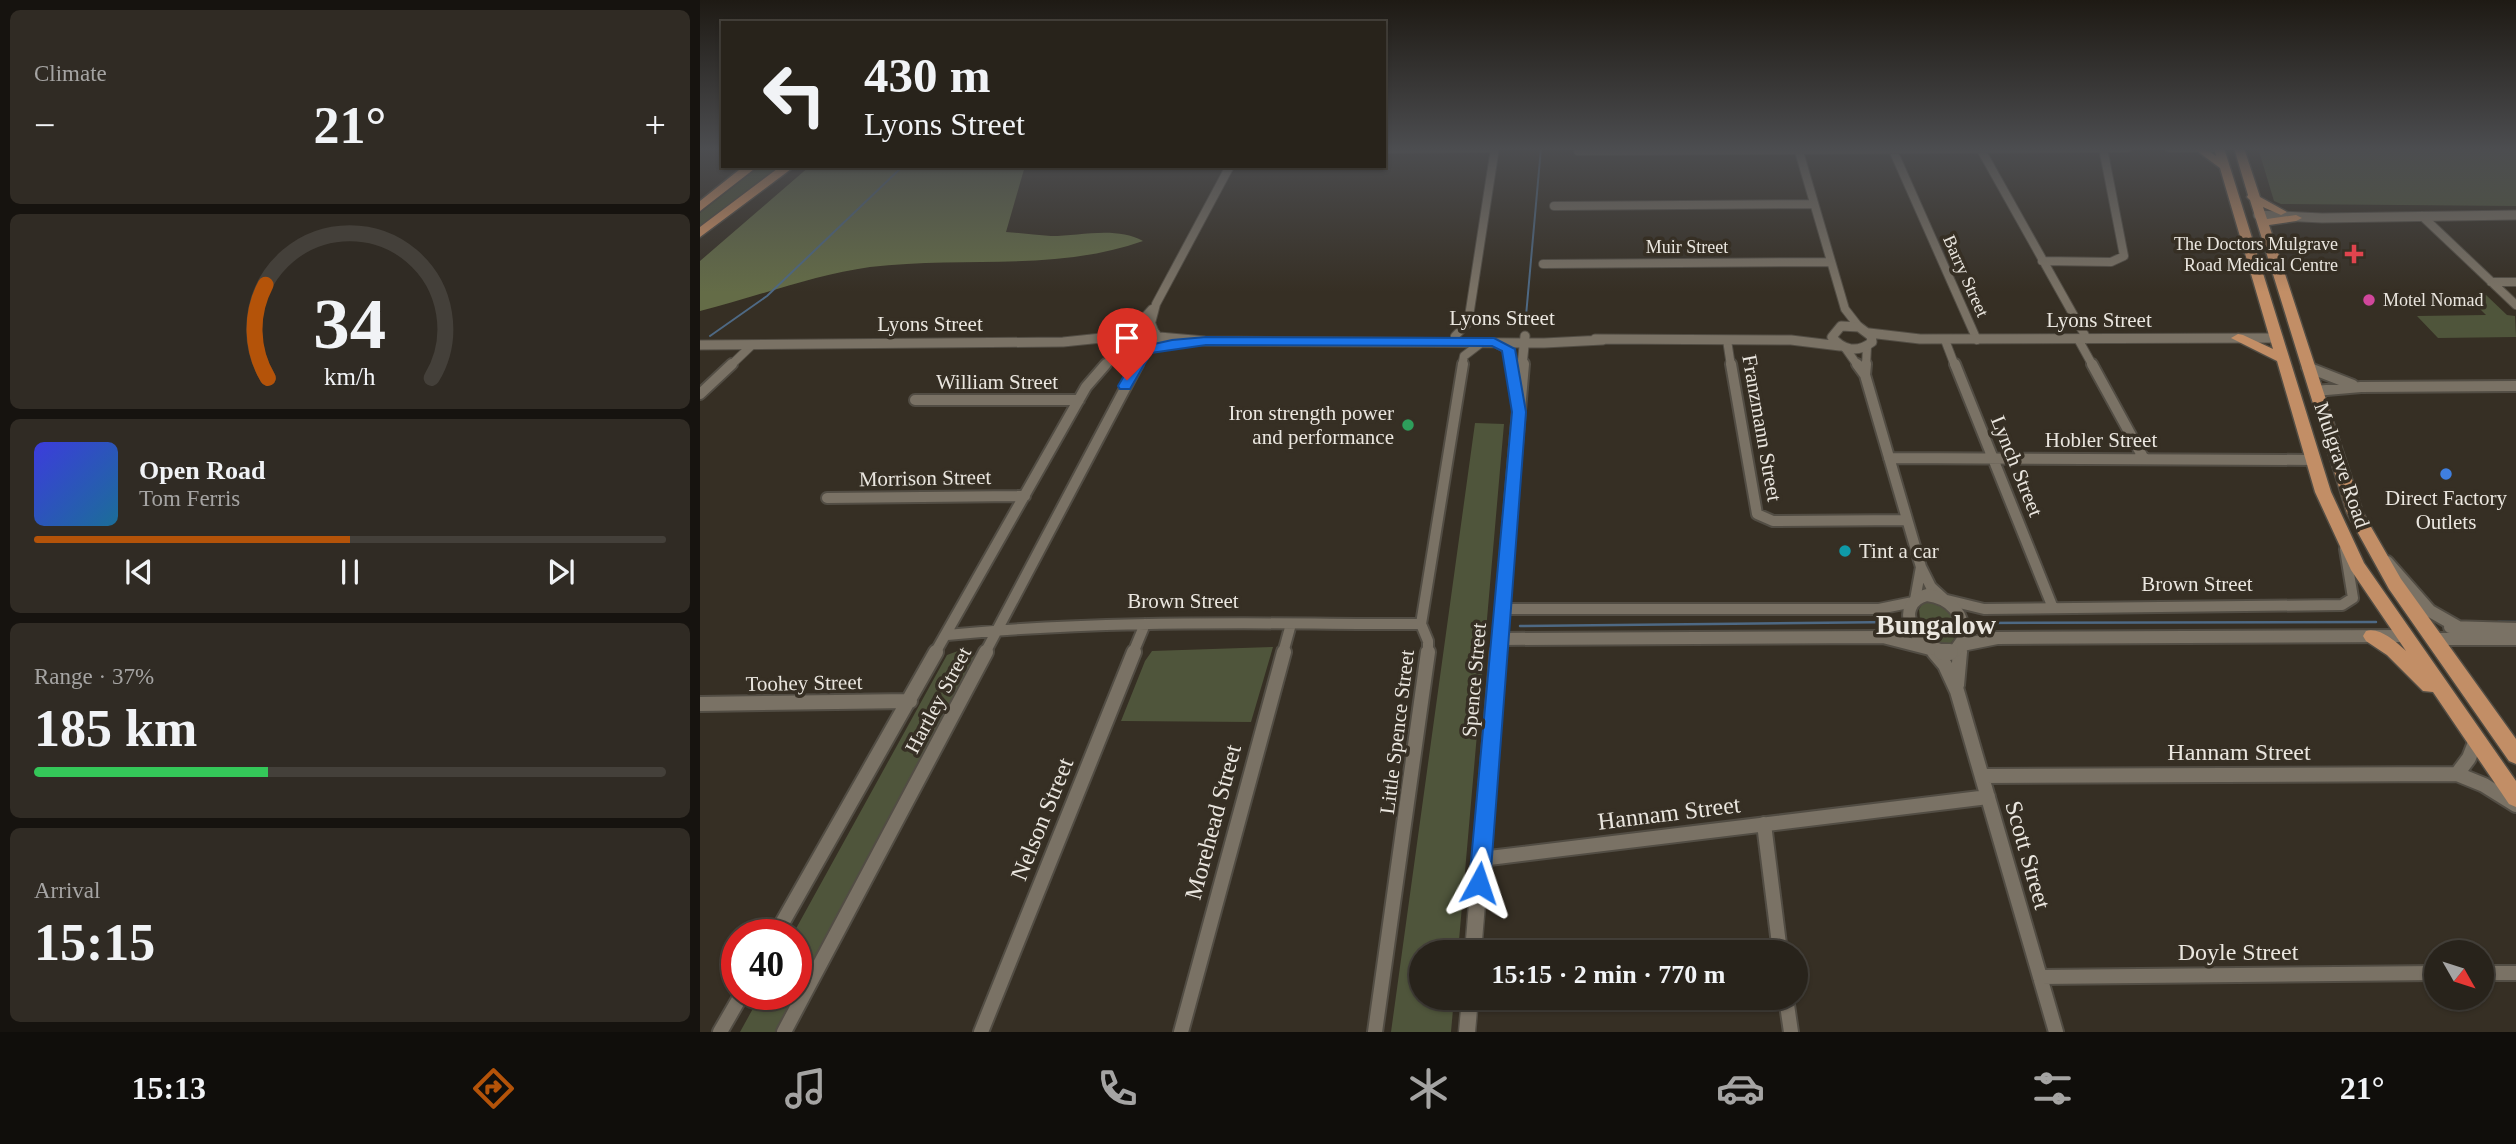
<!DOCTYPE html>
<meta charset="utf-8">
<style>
body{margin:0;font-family:Georgia,serif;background:#302b24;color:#f1f3f6;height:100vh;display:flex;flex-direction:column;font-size:26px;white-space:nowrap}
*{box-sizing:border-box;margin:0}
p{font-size:23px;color:#a5a4a3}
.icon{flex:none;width:38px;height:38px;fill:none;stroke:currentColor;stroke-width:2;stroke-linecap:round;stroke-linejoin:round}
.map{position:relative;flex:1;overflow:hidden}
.panel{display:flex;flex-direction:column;gap:10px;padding:10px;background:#16130f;width:700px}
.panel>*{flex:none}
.guide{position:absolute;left:21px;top:21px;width:665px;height:147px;border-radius:0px;box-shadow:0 2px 5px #0004,0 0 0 2px #44403a;background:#28231b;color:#f1f3f6;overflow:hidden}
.needle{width:46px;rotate:129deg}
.buttons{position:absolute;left:1724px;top:940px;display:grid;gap:14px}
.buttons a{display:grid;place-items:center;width:70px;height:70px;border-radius:50%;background:#28231b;box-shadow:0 2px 5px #0004,0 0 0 2px #44403a;font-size:35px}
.speed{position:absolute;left:21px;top:919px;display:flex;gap:14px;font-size:35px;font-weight:700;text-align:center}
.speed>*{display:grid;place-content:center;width:91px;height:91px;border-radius:50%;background:#28231b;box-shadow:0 2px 5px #0004,0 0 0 2px #44403a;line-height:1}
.speed .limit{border:10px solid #d22;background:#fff;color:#111}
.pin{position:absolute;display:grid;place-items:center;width:60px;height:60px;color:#fff;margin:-72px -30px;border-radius:50% 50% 50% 0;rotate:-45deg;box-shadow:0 0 7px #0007}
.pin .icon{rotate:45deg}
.me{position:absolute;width:77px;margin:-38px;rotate:5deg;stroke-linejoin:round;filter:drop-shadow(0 0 5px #0008)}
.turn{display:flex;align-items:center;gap:24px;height:147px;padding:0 28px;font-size:32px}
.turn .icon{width:91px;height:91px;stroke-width:2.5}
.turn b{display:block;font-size:49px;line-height:60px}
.big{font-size:52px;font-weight:800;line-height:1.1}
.panel .widget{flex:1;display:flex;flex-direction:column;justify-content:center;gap:10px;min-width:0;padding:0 24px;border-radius:10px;background:#302b24}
.panel .dial{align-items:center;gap:0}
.dial svg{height:182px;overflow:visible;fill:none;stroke:#44403a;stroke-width:7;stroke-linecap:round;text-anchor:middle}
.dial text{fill:#f1f3f6;stroke:none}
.song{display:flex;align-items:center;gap:21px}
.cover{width:84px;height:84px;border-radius:10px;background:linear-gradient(135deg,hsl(240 70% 55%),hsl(200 70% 35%))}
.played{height:7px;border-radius:4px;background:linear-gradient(90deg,#b45309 50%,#44403a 50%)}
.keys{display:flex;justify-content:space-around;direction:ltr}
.heat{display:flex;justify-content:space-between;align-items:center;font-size:38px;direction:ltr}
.charge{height:10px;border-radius:5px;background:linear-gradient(90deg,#34c759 37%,#44403a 0)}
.trip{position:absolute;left:709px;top:940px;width:399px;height:70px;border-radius:35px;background:#28231b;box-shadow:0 2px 5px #0004,0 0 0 2px #44403a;font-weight:800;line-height:70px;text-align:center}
.tab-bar{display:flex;height:112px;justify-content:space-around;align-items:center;background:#100e0b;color:#a5a4a3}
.tab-bar .icon{width:49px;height:49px}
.tab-bar .active{color:#b45309}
.tab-bar b{font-size:32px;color:#f1f3f6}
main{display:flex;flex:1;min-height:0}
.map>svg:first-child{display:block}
.green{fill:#4f553b}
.forest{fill:#646c47}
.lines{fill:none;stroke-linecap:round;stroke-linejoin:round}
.stream-far1{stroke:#4e6984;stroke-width:2}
.stream{stroke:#4e6984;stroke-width:2.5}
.minor-far2-casing{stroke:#524d44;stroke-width:10}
.minor-far1-casing{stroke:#524d44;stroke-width:14}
.minor-casing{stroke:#524d44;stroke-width:18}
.tertiary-far2-casing{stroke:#524d44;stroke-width:11}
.tertiary-far1-casing{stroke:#524d44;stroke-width:16}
.tertiary-casing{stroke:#524d44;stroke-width:19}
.primary-casing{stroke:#524d44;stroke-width:3}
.trunk-casing{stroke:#524d44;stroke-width:3}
.minor-far2{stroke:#7a7265;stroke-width:8}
.minor-far1{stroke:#7a7265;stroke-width:10}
.minor{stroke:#7a7265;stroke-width:14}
.tertiary-far2{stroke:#7a7265;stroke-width:9}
.tertiary-far1{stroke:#7a7265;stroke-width:12}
.tertiary{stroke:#7a7265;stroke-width:16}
.primary{fill:#c28e66;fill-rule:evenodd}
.trunk{fill:#da9766;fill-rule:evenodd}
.route{fill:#1a73e8;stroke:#114b97;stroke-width:2}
.health-dot{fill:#e0444e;stroke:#362f24;stroke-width:2.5}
.hotel-dot{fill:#d1479c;stroke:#362f24;stroke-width:2.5}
.leisure-dot{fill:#2e9e5b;stroke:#362f24;stroke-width:2.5}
.shop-dot{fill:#3f7fe0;stroke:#362f24;stroke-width:2.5}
.culture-dot{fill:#0f9aa8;stroke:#362f24;stroke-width:2.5}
.labels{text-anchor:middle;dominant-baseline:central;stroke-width:7;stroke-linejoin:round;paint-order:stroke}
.far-poi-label{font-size:18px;fill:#eae6df;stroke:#362f24;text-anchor:end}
.far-street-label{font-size:18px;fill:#eae6df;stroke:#362f24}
.street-label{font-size:21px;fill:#eae6df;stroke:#362f24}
.poi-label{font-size:21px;fill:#eae6df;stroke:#362f24;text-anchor:end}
.near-street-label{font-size:24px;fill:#eae6df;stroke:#362f24}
.district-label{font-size:28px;font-weight:bold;fill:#eae6df;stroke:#362f24}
</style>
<main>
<section class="panel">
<div class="widget"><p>Climate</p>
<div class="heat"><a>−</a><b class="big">21°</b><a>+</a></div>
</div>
<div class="widget dial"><svg viewBox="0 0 100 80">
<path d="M14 69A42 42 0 1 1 86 69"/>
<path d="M14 69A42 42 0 0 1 13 28" stroke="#b45309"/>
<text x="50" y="56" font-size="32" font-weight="700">34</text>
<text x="50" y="72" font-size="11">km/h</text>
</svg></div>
<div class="widget">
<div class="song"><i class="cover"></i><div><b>Open Road</b><p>Tom Ferris</p></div></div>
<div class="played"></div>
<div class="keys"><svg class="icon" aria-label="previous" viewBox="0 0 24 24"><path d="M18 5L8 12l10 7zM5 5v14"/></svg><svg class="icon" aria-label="pause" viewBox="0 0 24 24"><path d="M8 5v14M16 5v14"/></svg><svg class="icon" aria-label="next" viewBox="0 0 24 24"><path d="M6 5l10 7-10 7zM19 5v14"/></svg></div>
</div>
<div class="widget"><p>Range · 37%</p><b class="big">185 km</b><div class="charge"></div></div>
<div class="widget"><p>Arrival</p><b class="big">15:15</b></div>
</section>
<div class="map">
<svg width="1816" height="1032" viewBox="0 0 1816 1032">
<rect width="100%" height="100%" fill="#362f24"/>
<path class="green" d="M1558 148H1816V206L1581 204 1574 201Z
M60 166H79L0 226V213Z
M1766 295H1786L1807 315 1815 316 1816 337 1738 338 1717 316 1786 315Z
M775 423 804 424 758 952H721V998H754L751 1032H691Z
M1233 601C1249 609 1266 628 1250 644L1237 645 1221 629 1219 609 1224 602Z
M573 647 551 722 421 721 445 661 452 651Z
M266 648 274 651V658L96 994V934H93L247 655Z
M61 994H96L76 1032H40Z"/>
<path class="forest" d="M110 166H325L306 232C321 233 336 235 351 236 380 236 416 226 443 241 356 272 261 256 170 267 113 275 56 297 0 311V261Z"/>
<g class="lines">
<path class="stream-far1" d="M825 327 841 148
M10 336 67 296 203 166"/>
<path class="stream" d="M1798 622H1816
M1278 623 1676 622
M820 626 1196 622"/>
<defs>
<path id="minor-far2" d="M1098 148 1145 309 1159 327
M1192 148 1277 340
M1280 148 1387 339
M1469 148H1519
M684 149 794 148
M878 151 1428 148
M854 206 1114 204
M1722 216 1816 305
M1342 261 1411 262 1424 256 1403 148
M843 264 1131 262
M1791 282H1816
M430 333 452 309
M455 333 451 323 456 304 530 166
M755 336 768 323 795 148
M1378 339 1393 366
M1027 340 1031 366
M1245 340 1255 366
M1146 349 1158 366
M30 366 52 345
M403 366 418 356
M438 366 446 350
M762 366 764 356 781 343
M1166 366 1167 347"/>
<path id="minor-far1" d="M1031 364 1057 514 1073 521 1207 520
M1157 364 1165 375 1221 567 1231 587 1243 598
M1255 364 1353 608
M1392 364 1444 459
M1607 367 1653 385
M1165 375 1166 364
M1615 391 1661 387 1816 386
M0 394 32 364
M215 400H379
M1189 458 1614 460
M127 498 325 496
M1215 600 1221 567
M1247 600 1284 609 1642 605 1653 598 1645 549
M803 609H1179L1213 602
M247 635C404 619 563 624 721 624
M1233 650 1236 653
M235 653 386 387 406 364
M285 653 438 364
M433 653 445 624
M583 653 591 624
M728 653V641L721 624 763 364
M1259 653 1261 647"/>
<path id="minor" d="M1234 652 1245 665 1257 691 1356 1032
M1257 685 1260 652
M0 704 210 701
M1757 774 1769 758 1776 740
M1282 776 1757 774 1784 785 1816 805
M1064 824 1080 952
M781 859 1288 797
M76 934 236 652
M1782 973H1816
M1340 977 1736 973
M1086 998 1091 1032
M20 1032 42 994
M84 1032 286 652
M281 1032 434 652
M481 1032 584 652
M675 1032 728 652"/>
<path id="tertiary-far2" d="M1558 215 1622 218 1816 215
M1141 326 1159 327 1171 336 1172 342C1158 353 1143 351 1132 337Z
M445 332 455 333 459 339C446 355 425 362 407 350L418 338Z
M1169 333 1220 339 1578 338
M459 337 505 341 844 343 903 340
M895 339 1091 340 1140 346
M798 344 808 349 813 366
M0 345 363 342 421 336
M822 366 825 336"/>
<path id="tertiary-far1" d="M812 364 814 371
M1687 562 1730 611 1758 627
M1227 595C1251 598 1264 614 1264 638L1255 651C1216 655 1190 604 1227 595Z
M1750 627 1816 629
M801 639 1183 637 1230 649
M1733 639H1816
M1262 645 1297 638 1703 636
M798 653 823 364"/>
<path id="tertiary" d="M1242 652H1250
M773 952 798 652
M767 1032 770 998"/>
<path id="primary" d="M1493 148H1504L1516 156 1514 148H1524L1631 492 1664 563 1816 781V807L1809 804 1733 692 1723 691 1687 655 1666 641 1663 636 1666 631C1680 627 1696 642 1706 651L1651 570 1615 492 1577 361 1531 338 1538 334 1543 335 1573 349 1520 168Z
M1534 148H1544L1560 197 1587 212 1581 215 1563 207 1567 219 1596 215 1602 218 1596 221 1569 225 1663 513 1701 579 1816 739V764L1809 761 1689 589 1647 513 1550 200 1547 197 1548 195Z"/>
<path id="trunk" d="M44 166H58L0 211V201Z
M81 166H95L0 237V227Z"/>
</defs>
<use href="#minor-far2" class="minor-far2-casing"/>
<use href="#minor-far1" class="minor-far1-casing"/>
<use href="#minor" class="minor-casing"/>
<use href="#tertiary-far2" class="tertiary-far2-casing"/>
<use href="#tertiary-far1" class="tertiary-far1-casing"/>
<use href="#tertiary" class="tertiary-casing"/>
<use href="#primary" class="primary-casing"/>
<use href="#trunk" class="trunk-casing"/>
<use href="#minor-far2" class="minor-far2"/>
<use href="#minor-far1" class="minor-far1"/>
<use href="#minor" class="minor"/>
<use href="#tertiary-far2" class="tertiary-far2"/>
<use href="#tertiary-far1" class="tertiary-far1"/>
<use href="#tertiary" class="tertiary"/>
<use href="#primary" class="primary"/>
<use href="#trunk" class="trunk"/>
</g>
<linearGradient id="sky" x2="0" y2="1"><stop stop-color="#1e1a14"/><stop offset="0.51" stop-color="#4c4d50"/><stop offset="1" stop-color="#4c4d50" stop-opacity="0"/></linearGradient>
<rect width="1816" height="292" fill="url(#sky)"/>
<path class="route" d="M506 337 794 338 815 349 826 412 790 883 787 890 779 893 772 890 769 883 812 412 802 351 792 346 506 345 451 353 430 389H420L418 386 441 347 472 340Z"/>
<path class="health-dot" d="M1650.5 243.5h7v7h7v7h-7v7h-7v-7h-7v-7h7z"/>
<circle class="hotel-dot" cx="1669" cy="300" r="7"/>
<circle class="leisure-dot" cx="708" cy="425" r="7"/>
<circle class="shop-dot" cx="1746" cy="474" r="7"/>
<circle class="culture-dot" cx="1145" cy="551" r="7"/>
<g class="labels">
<g class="far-poi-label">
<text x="1638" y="244">The Doctors Mulgrave<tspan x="1638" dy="21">Road Medical Centre</tspan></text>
<text x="1683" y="300" text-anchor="start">Motel Nomad</text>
</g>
<g class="far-street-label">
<text x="987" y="247">Muir Street</text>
<text transform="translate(1266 276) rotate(66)">Barry Street</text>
</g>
<g class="street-label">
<text x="802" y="318">Lyons Street</text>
<text x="1399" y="320">Lyons Street</text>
<text x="230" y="324">Lyons Street</text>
<text x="297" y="382">William Street</text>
<text transform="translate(1062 428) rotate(80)">Franzmann Street</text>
<text x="1401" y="440">Hobler Street</text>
<text transform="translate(1642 465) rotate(71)">Mulgrave Road</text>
<text transform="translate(1317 466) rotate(68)">Lynch Street</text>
<text transform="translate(225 478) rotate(-1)">Morrison Street</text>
<text x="1497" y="584">Brown Street</text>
<text x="483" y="601">Brown Street</text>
<text transform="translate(774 680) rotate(-85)">Spence Street</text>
<text transform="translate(104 683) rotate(-1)">Toohey Street</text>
<text transform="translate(238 700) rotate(-62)">Hartley Street</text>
<text transform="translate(697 732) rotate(-83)">Little Spence Street</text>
</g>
<g class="poi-label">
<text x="694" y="413">Iron strength power<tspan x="694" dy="24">and performance</tspan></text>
<text x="1746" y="498" text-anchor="middle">Direct Factory<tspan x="1746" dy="24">Outlets</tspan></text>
<text x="1159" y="551" text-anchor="start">Tint a car</text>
</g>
<g class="near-street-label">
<text x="1539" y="752">Hannam Street</text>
<text transform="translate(969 813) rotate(-7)">Hannam Street</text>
<text transform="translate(342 819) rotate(-68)">Nelson Street</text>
<text transform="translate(513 822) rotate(-75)">Morehead Street</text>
<text transform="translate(1328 855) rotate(74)">Scott Street</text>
<text x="1538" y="952">Doyle Street</text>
</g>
<g class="district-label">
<text x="1236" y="624">Bungalow</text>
</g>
</g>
</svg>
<div class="buttons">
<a><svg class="needle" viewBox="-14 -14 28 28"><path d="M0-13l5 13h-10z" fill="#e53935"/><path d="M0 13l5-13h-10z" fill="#a5a4a3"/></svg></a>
</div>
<div class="speed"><div class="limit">40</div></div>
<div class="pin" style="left:427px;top:380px;background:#d93025"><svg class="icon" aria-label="arrive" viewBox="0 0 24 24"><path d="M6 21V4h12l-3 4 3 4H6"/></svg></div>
<svg class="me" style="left:779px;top:883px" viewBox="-20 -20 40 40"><path d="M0-17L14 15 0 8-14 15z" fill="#1a73e8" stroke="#fff" stroke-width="4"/></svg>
<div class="trip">15:15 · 2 min · 770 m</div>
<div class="guide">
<div class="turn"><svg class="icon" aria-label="left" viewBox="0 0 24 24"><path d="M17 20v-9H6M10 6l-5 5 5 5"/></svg><div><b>430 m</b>Lyons Street</div></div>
</div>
</div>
</main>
<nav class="tab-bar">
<b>15:13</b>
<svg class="icon active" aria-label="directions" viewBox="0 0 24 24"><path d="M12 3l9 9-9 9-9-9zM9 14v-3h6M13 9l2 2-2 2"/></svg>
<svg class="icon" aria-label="music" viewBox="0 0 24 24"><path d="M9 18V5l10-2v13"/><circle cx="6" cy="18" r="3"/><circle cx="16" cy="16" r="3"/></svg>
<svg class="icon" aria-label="phone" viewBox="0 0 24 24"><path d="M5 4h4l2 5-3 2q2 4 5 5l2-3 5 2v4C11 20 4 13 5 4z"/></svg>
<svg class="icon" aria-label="climate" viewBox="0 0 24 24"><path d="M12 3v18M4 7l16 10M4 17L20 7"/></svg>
<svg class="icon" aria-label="car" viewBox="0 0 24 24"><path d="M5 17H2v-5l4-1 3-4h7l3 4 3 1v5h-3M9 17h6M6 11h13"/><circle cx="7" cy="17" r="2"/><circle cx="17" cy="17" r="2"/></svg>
<svg class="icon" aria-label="filters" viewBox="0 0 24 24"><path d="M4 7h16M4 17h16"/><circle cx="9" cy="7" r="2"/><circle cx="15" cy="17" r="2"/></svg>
<b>21°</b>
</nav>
